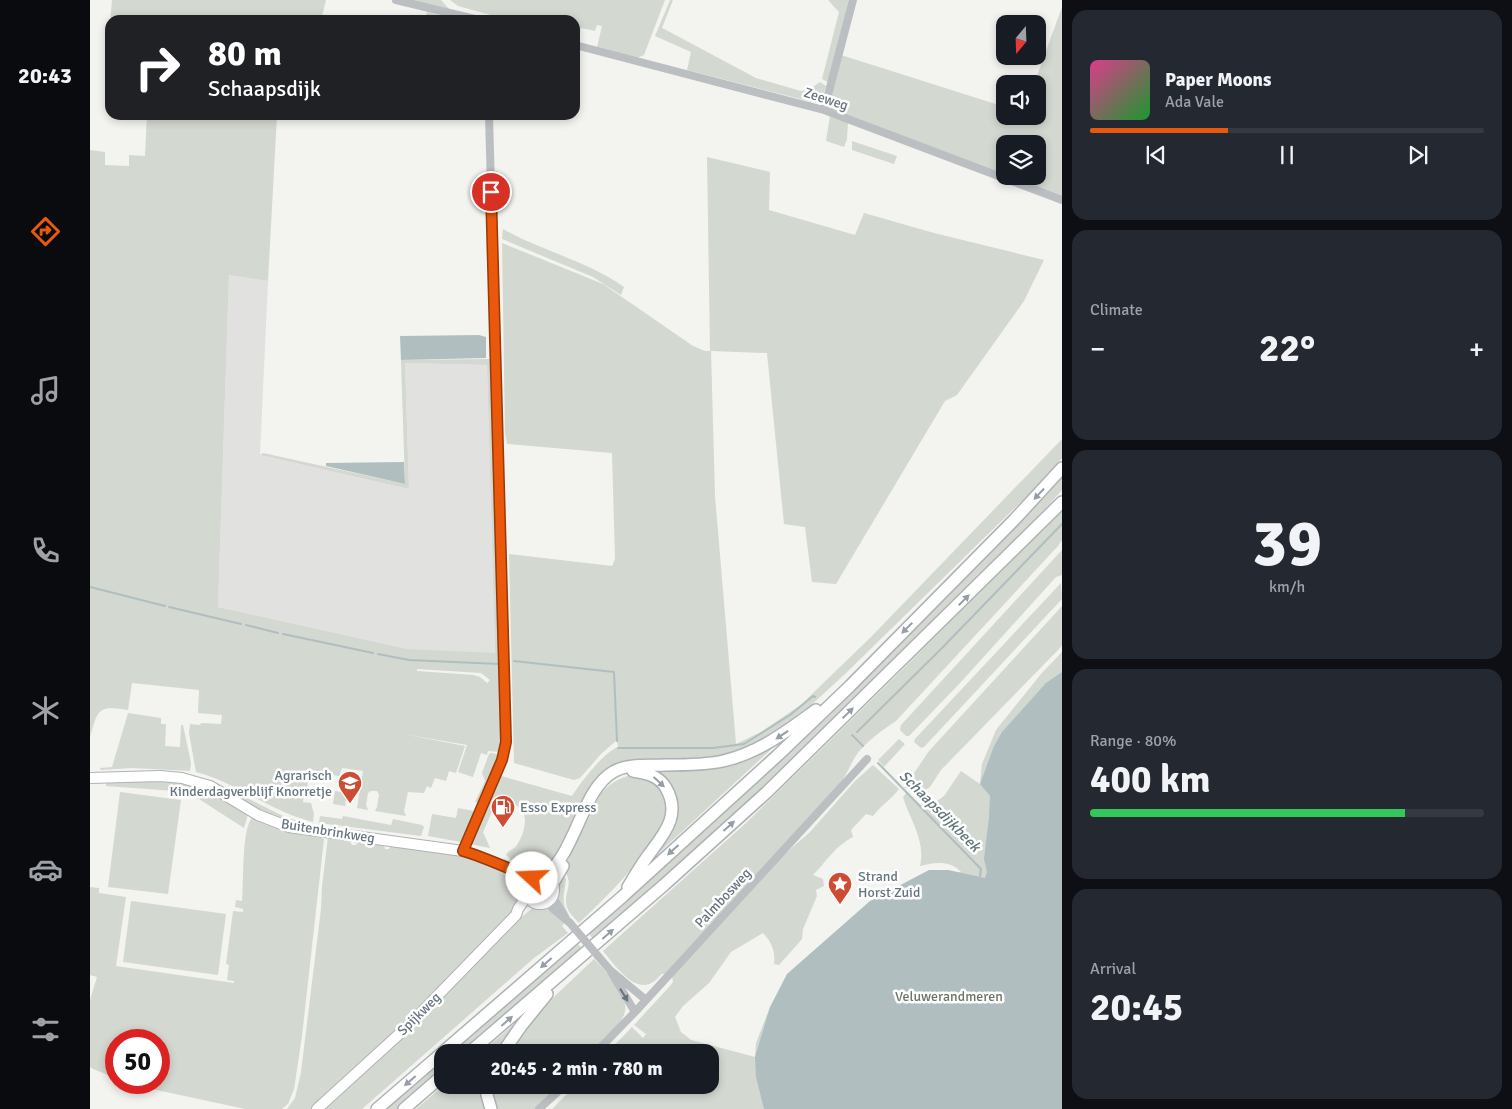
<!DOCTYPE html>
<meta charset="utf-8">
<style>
body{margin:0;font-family:Signika,sans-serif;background:#242831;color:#f1f3f6;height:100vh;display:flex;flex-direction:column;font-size:19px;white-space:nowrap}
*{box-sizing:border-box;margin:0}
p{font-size:16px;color:#9ea1a6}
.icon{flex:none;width:28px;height:28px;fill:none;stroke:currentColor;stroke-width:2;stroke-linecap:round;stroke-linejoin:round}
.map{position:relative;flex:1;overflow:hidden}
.side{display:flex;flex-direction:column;gap:10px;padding:10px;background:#0d0f14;width:450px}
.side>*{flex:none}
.banner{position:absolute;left:15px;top:15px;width:475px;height:105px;border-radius:15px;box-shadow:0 2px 8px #0003;background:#202124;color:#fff;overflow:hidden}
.needle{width:32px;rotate:199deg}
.fabs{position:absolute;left:906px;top:15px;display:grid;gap:10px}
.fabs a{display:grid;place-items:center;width:50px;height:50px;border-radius:10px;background:#171b24;box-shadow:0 2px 8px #0003;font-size:25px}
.speed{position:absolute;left:15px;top:1029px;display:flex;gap:10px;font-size:25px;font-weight:700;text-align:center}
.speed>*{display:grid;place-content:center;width:65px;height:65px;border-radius:50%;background:#171b24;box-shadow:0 2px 8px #0003;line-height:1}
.speed .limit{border:8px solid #d22;background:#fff;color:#111}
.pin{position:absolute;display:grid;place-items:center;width:42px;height:42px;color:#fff;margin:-21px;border:2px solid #fff;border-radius:50%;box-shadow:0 1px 5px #0007}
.me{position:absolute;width:55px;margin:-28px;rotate:290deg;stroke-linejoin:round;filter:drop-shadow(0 0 4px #0008)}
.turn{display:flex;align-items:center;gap:18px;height:105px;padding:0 20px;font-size:22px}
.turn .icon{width:65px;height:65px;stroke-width:2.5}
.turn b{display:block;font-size:35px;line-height:42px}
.big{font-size:38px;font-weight:700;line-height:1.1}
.side .tile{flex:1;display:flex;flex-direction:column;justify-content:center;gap:8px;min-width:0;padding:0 18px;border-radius:15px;background:#242831}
.side .dial{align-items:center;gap:0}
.dial b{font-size:65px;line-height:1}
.song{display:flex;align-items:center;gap:15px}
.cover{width:60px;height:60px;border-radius:8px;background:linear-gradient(135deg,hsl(330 70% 55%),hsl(130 70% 35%))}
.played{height:5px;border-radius:2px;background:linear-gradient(90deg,#ea580c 35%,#363941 35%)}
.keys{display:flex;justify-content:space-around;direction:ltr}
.heat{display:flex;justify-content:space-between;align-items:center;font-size:28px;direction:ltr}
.charge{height:8px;border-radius:4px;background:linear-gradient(90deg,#34c759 80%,#363941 0)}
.trip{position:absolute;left:344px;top:1044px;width:285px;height:50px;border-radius:15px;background:#171b24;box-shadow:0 2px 8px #0003;font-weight:700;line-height:50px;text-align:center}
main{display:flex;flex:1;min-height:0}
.menu{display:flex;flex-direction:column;width:90px;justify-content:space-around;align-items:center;background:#090b0e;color:#9ea1a6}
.menu .icon{width:35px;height:35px}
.menu .active{color:#ea580c}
.menu b{font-size:22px;color:#f1f3f6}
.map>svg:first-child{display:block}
.built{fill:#e1e2e0}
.green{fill:#d3d8d0;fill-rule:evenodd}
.water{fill:#b1bec0}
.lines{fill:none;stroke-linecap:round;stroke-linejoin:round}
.stream{stroke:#b1bec0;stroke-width:2}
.major-casing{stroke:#afb3b6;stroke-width:12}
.highway-casing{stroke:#afb2b5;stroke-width:14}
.minor{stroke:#bbbfc2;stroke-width:8}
.major{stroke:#fff;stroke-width:10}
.highway{stroke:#fff;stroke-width:11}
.minor-bridge{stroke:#bbbfc2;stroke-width:8}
.oneway{fill:#949ea5}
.oneway2{fill:#66757e}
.route-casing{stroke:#983908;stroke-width:12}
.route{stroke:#ea580c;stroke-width:9}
.labels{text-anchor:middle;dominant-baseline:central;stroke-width:5;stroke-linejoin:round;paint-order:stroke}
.street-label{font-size:14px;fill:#66757e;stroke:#fff}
.poi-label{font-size:14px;fill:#66757e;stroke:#fff;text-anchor:start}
.park-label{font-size:14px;fill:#697664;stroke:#fff}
.water-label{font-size:15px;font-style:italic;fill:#61777b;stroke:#fff}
</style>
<main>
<nav class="menu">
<b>20:43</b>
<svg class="icon active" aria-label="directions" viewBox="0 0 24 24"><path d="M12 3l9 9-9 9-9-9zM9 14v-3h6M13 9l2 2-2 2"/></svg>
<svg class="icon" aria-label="music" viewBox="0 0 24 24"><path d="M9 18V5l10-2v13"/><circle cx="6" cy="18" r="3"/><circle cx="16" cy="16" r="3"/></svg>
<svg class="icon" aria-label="phone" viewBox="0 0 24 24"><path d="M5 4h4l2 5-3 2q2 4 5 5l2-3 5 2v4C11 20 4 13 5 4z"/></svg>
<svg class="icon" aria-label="climate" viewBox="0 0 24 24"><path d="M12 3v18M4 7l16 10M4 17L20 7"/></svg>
<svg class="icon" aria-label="car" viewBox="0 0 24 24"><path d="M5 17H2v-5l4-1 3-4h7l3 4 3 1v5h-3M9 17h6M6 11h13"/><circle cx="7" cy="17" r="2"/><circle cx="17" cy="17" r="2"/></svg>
<svg class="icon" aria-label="filters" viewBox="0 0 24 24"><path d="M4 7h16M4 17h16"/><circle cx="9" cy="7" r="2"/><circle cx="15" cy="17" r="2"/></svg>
</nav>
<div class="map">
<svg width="972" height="1109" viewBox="0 0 972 1109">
<rect width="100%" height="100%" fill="#f3f3f0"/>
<path class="built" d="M139 275 178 281 170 455 319 489 315 363 397 365 405 654 318 649 128 607Z"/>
<path class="green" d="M22 0H236L231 20H20V35H19Z
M319 0H351L361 11Z
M360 0H575L554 55 547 58 507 47 512 26 507 25 505 31 491 28 487 42 485 41V20H419L368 6Z
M580 0H583L572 28 576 30 666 78 711 91 719 90 730 82 736 86 731 101 727 103 722 102 597 70 601 52 565 36Z
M738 0H759L738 82 732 79 749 12Z
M972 7V198L916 176H948V144H915V176L741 109 738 103 751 55 915 107V116H948V84H944Z
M337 12 369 20H335Z
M57 115H187L178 281 139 275 128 607 318 649 405 653 397 365 315 363 319 489 170 455 173 453 315 484 311 360 401 359 410 661 411 752 398 751 397 755 391 753 383 777 368 772 377 745 313 734 375 746 366 773 359 771 356 781 345 778 341 788 337 786 334 793 318 792 314 811 316 816 285 811 287 807 289 795 287 791H281L278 793 276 805 278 810 267 808 273 771 252 768 249 776 237 774 236 777 219 774 217 788H214L213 802 221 803 224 814 223 822C181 812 148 783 106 772L99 733 100 724 109 725 112 723 131 724 132 715 108 713 109 690 42 683 38 710C8 705 8 709 0 737V150L15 152V165L39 166V155L55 156ZM327 669 391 673 400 680 397 683 390 677 384 675 327 671Z
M740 116 758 122 757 139 754 147 736 141Z
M762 141 807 156 804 164 762 150Z
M617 157 680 172 679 210 765 235 774 213 844 233 954 260 934 301 867 395 855 401 746 584 722 582 715 527 694 524 677 353 621 351 625 496 646 744 671 732 712 704 722 694 781 637 972 439V458L939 494 755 674 707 718 672 742 631 757 522 767 464 863 456 860C438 866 432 870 416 855 418 850 424 850 427 845 433 836 440 817 430 808 425 804 418 802 412 800L405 805 393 832 400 848 380 844 381 838 411 776 482 796C490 783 514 752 528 747L527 740 511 754 490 778 484 780 424 763 419 554 522 566 525 559 522 453 417 444 415 432 412 243 513 284 603 346 615 351H620Z
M413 229C452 251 497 261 534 287L531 295 503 277 412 239Z
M972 473V490L957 507 748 717 625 833 504 940 498 933Z
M972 508V540L968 546 806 721C791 731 775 742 765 757 759 768 755 778 747 787L575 974H572C569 976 567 980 563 982 545 995 523 963 513 951L656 823 813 669Z
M972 550V575L966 577 870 683 819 736H816L810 730 811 725Z
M971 583 972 599 834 747 831 748 824 742 825 739Z
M972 606V645L970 648 851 770 840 787 832 792 814 788 839 751Z
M972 652V1109H462L486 1085H620V1052H518L542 1027 553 1038 556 1034 544 1025 580 986 583 982 582 976 690 858 720 832 765 781 783 765 809 789C801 800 791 805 783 816L776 814 761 830 763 837C746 845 736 862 723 875L733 879 734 886 726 890 727 896 713 929 712 939 689 965 684 964C686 952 681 941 673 933L641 952 619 983 593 1006 585 1017 591 1032 601 1040 665 1057 666 1043 680 1007 859 872H871C861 860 843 862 830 866 836 841 820 820 813 797L817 792 830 805 839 807 854 796 871 771 890 784 892 764 906 730 951 674Z
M38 713 71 718V724H76L75 746 90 747 91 725H93L101 763 100 771 42 768 11 770 10 768 22 767Z
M701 731 546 874 584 803 551 768 622 765Z
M809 739 815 744 794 767 788 760Z
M401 753 407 754 409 757 389 803 385 802 395 781 392 773 399 754Z
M542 775C554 777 564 781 571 791 577 801 578 813 573 824 571 830 567 835 563 840 543 871 516 897 489 923 485 918 479 914 477 907 472 893 486 883 473 870L511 793C521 783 528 778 542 775Z
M86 780 113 787 158 814 154 828 98 792 16 786V783L24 782Z
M123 781 195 817 221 825 220 827 184 819 123 784Z
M245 791 257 793 255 806 243 804Z
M30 792 91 800 78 894 18 887Z
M386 806 388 807 375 837 371 842 338 836 342 814 366 818 368 808 384 811Z
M163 816 231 836 234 839 212 1036 204 1089 198 1104 192 1109H155L53 1087 39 1083 69 1082V1040H26V1078L3 1069 0 1067V1000L7 977 0 975V887L9 888V893L36 897 26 966 144 983V981L137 980 139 965 136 964 143 911 153 912V909L145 907 146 900 152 901C154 882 151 829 163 816Z
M230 816 252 819 253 816 301 825 303 819 332 825 334 827 331 836 229 823Z
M238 837 259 840 262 845H266L268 840 294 845 295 849H299L302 844C322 847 342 848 361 852 378 856 432 874 433 894L420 916 293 1044 221 1109H197L205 1098 211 1072 231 909 232 886Z
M414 858C424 868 435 871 448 866 453 864 455 863 460 864L454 872 442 874 414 862Z
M471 872 476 879C473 902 471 902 482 920 469 904 461 893 471 872Z
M41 901 136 914 128 975 33 962Z
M444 907C458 907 465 914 475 923L472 926 478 933 444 958 272 1109H233L420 926Z
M488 944 493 950 374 1052H359Z
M504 959C514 969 539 996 535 1011 533 1024 510 1043 501 1052H418L446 1014Z
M439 1011 410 1052H392Z
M352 1058V1071L307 1109H292Z
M354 1085H394L397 1109H326Z
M402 1085H470L445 1109H405Z"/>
<path class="water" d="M389 335 396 337V358L311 360 310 336Z
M314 462 315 484 236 466V463Z
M972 672V1109H674L666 1077 665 1057 680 1007 697 974 780 901 839 870H858L895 878 897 872 894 859 899 817 900 796 890 784 904 746 912 732 956 683Z"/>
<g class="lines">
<path class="stream" d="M0 587 75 606
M79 607 151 624
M156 625 188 633
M193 634 283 653
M288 654 319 660 409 664
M424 661 524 672 527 741
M767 732 852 648 972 524
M762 735 773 746
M528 748H623L654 744 700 715 723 696 725 697
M788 763 891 869 890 876"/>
<defs>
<path id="major" d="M0 778 70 776 92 778 120 786 168 815 199 827 373 851C397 858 419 869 442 878
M436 890a14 14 0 1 1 28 0a14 14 0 1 1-28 0Z
M227 1109 317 1027 426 915 428 909 437 896"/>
<path id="highway" d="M455 876C487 850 492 790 523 772 538 763 559 766 576 765 594 765 615 765 633 761 669 753 697 731 726 710
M463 883 473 866
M538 887C544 877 550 867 557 857 573 835 592 816 576 788 569 776 557 773 543 771
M353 1052 532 897 688 755 760 686 925 519 972 468
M380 1052 574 885 677 792 972 502
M413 1052 431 1026 457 994
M399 1085 397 1095 401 1109
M287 1109 352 1053
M314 1109 352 1076"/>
</defs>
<use href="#major" class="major-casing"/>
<use href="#highway" class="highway-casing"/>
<path class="minor" d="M306 0 389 20
M485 45 734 110 972 200
M734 110 763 0
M373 851 412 760 416 742 399 115
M463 897 475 917
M456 903 480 923
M508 956 520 970 556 1000
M521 972 545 1012
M506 1052 545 1012 777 759
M449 1109 475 1085"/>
<use href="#major" class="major"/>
<use href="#highway" class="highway"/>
<path class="minor-bridge" d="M480 923 508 956"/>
</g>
<defs><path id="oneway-solid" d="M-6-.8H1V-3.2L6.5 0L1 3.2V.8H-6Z" transform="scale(1.25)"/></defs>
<g class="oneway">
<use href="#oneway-solid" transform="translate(949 494) rotate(133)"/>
<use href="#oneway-solid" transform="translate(874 600) rotate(-45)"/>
<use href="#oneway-solid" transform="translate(817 628) rotate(135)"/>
<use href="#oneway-solid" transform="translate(758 713) rotate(-44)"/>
<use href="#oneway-solid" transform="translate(692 735) rotate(146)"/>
<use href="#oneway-solid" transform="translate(569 782) rotate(43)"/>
<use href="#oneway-solid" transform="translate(639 826) rotate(-42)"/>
<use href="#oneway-solid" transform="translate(583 850) rotate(138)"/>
<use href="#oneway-solid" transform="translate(518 934) rotate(-41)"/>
<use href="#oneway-solid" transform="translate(456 963) rotate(139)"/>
<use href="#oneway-solid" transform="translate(417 1021) rotate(-41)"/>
<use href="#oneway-solid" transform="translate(320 1081) rotate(139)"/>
</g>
<use class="oneway2" href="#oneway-solid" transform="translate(534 995) rotate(58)"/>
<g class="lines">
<defs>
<path id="route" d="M401 192 416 742 412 760 373 851C397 858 419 869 442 878"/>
</defs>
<use href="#route" class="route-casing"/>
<use href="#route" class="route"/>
</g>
<defs>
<symbol id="school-pin" viewBox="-11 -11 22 30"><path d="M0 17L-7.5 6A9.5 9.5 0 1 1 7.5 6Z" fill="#cf4c34" stroke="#fff"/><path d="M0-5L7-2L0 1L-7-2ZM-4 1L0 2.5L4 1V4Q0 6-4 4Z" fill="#fff"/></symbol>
<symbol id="fuel-pin" viewBox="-11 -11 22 30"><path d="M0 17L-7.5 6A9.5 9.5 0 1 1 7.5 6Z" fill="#cf4c34" stroke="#fff"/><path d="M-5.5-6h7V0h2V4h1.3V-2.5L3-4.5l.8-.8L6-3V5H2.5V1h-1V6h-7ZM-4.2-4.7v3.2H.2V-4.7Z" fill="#fff"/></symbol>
<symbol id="sight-pin" viewBox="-11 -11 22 30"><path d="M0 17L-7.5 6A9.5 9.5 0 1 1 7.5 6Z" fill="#cf4c34" stroke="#fff"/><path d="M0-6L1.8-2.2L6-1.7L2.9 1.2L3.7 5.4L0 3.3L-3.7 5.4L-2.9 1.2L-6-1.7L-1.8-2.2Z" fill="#fff"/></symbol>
</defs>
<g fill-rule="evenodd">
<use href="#school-pin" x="246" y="769" width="28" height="38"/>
<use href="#fuel-pin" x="399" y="793" width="28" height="38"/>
<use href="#sight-pin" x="736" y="870" width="28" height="38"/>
</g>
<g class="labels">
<g class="street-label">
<text transform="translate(736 99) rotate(18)">Zeeweg</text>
<text transform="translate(238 831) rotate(9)">Buitenbrinkweg</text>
<text transform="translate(633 898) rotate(-47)">Palmbosweg</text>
<text transform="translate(329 1014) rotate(-45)">Spijkweg</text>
</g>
<g class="poi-label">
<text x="242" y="775" text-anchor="end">Agrarisch<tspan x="242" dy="16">Kinderdagverblijf Knorretje</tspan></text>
<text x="430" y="807">Esso Express</text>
<text x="768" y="876">Strand<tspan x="768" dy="16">Horst Zuid</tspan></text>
</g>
<g class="park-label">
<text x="859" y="996">Veluwerandmeren</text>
</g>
<g class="water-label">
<text transform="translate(850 811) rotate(45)">Schaapsdijkbeek</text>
</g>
</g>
</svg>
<div class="fabs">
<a><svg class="needle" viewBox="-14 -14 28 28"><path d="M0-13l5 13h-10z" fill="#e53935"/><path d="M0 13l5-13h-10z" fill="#9ea1a6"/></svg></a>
<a><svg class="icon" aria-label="sound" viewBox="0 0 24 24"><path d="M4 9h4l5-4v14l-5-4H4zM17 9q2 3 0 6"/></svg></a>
<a><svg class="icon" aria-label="layers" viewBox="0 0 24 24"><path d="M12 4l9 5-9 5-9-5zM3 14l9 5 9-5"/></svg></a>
</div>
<div class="speed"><div class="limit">50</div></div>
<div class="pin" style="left:401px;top:192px;background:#d93025"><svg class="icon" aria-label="arrive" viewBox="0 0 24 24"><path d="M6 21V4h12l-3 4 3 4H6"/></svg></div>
<svg class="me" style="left:442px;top:878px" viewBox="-20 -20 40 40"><circle r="19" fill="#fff"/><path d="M0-13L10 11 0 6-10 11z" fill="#ea580c"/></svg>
<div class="trip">20:45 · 2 min · 780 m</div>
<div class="banner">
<div class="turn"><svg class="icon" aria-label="right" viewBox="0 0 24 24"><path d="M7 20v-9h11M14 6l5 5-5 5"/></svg><div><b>80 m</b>Schaapsdijk</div></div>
</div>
</div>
<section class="side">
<div class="tile">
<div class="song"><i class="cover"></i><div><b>Paper Moons</b><p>Ada Vale</p></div></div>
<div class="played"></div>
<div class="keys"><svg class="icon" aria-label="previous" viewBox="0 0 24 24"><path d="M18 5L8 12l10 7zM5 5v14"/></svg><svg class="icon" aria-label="pause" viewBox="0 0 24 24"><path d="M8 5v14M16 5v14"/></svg><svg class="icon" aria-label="next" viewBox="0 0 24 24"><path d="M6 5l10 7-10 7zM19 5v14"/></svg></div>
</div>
<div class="tile"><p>Climate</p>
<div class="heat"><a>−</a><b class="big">22°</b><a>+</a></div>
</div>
<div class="tile dial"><b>39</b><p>km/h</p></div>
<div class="tile"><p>Range · 80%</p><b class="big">400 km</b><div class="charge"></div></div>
<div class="tile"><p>Arrival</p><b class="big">20:45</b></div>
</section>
</main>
